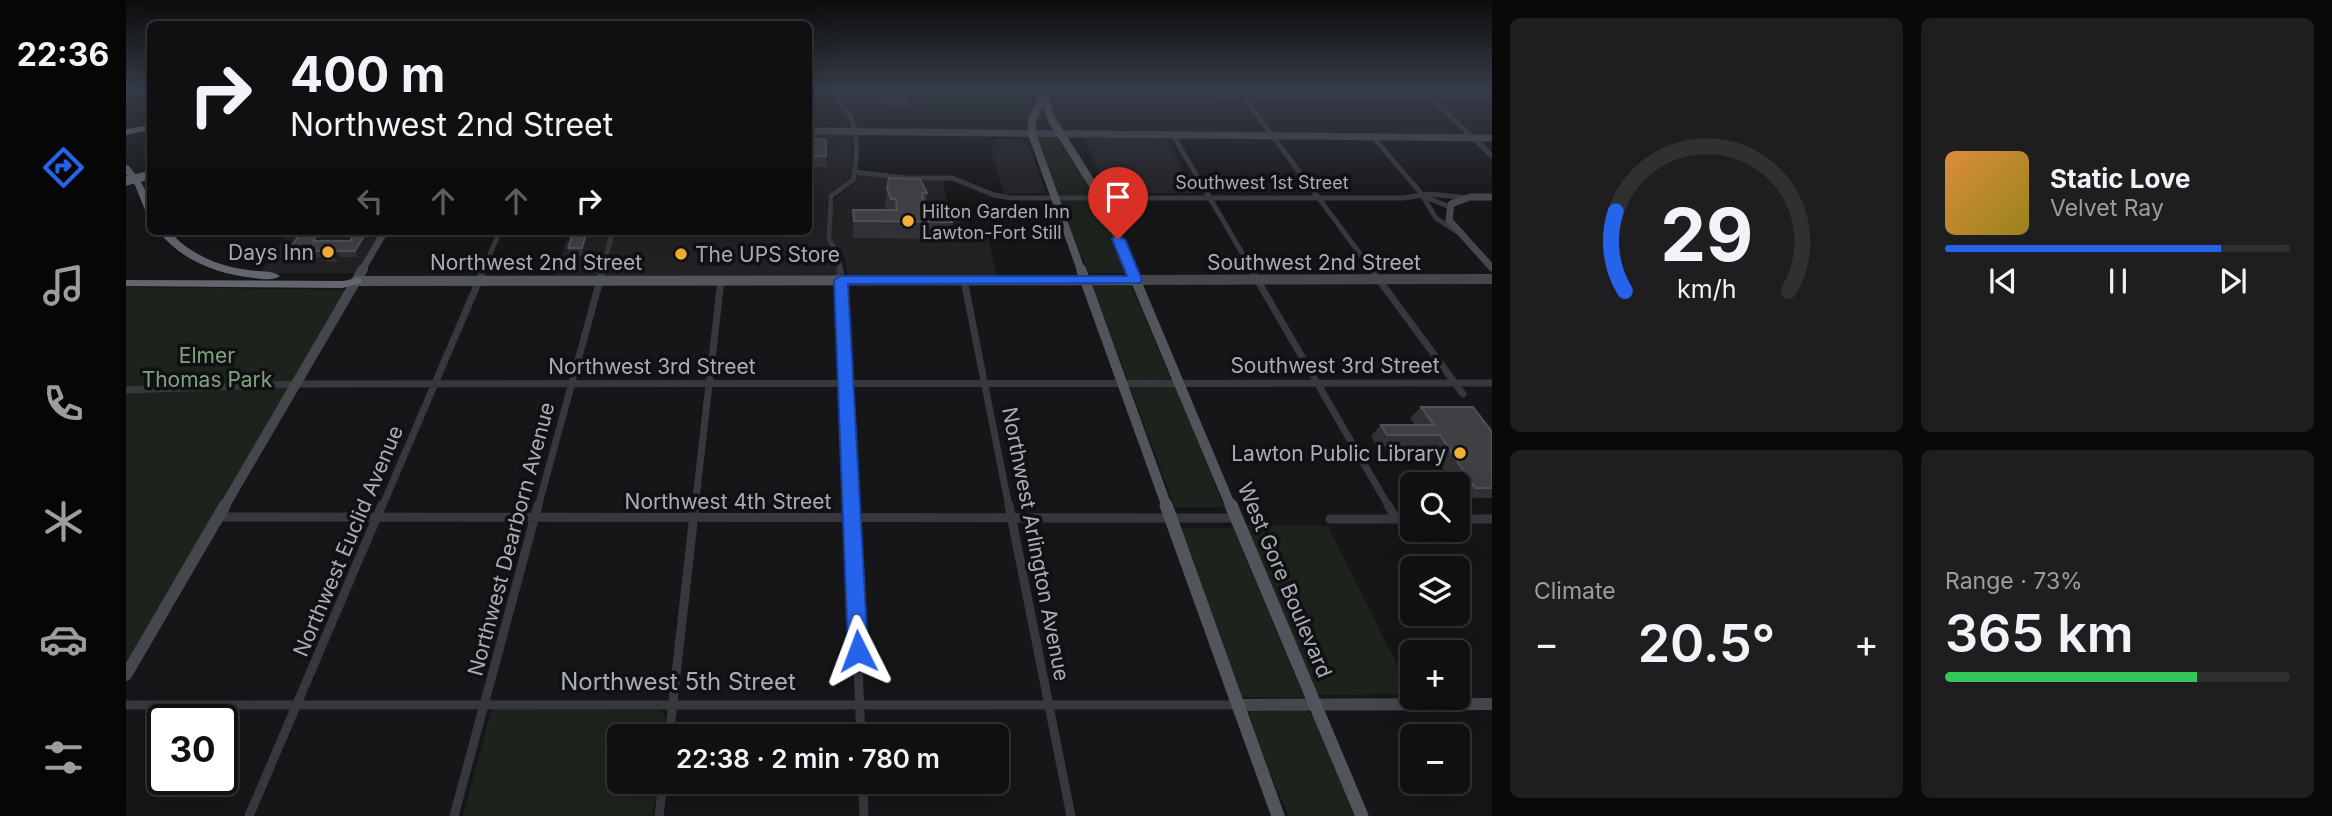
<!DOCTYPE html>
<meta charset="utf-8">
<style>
body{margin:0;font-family:Inter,sans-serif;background:#1e1e20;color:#f1f3f6;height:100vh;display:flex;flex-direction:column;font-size:26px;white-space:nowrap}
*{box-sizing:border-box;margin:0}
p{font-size:23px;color:#9c9d9f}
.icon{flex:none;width:38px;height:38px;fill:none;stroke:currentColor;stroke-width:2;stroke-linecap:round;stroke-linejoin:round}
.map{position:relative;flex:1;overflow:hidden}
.panel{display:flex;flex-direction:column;gap:18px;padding:18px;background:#09090a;width:840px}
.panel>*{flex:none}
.hud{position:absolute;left:21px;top:21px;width:665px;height:214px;border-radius:10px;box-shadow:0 7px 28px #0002,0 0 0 2px #303032;background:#101012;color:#f1f3f6;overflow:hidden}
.fabs{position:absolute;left:1274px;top:472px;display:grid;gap:14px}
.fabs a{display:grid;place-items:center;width:70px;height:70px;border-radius:10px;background:#101012;box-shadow:0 7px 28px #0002,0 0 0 2px #303032;font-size:35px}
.speed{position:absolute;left:21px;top:704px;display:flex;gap:14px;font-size:35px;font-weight:700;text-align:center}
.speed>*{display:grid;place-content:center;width:91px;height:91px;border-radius:50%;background:#101012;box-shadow:0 7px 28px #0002,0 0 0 2px #303032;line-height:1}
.speed .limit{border:4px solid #111;border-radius:10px;background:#fff;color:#111}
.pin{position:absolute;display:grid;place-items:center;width:60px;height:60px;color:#fff;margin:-72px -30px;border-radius:50% 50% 50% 0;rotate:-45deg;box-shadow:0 0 7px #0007}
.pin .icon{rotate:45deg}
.me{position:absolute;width:77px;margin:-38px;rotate:357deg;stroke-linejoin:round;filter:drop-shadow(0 0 5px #0008)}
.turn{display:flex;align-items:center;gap:24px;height:147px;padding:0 28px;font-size:32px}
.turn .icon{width:91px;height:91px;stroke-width:2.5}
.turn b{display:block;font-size:49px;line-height:60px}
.lanes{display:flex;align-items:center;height:66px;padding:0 28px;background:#0003;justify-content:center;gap:35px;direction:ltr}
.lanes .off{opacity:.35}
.big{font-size:52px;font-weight:600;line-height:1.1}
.panel .card{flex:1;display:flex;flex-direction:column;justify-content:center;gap:10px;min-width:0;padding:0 24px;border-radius:10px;background:#1e1e20}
.panel .dial{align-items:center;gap:0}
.dial svg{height:182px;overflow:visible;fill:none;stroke:#303032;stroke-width:7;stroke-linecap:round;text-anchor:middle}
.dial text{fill:#f1f3f6;stroke:none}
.song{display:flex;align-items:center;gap:21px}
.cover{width:84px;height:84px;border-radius:10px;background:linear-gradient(135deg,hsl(30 70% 55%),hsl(50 70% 35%))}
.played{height:7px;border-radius:4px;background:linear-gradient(90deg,#2563eb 80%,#303032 80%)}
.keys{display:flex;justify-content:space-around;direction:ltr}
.heat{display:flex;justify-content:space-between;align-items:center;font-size:38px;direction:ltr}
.charge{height:10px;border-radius:5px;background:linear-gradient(90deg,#34c759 73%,#303032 0)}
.panel .tiles{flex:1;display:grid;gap:18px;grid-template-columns:repeat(2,1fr)}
.trip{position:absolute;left:481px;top:724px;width:402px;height:70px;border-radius:10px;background:#101012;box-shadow:0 7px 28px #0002,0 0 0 2px #303032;font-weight:600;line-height:70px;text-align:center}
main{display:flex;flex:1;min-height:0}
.menu{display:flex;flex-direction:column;width:126px;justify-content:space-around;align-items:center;background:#060607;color:#9c9d9f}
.menu .icon{width:49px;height:49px}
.menu .on{color:#2563eb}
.menu b{font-size:32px;color:#f1f3f6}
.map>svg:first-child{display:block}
.built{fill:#222225}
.green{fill:#1c231d}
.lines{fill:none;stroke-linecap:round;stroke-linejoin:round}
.street-far2{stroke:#37383d;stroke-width:5}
.street-far1{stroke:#37383d;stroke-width:7}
.street{stroke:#37383d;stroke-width:9}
.secondary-far2{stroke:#45474d;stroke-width:7}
.secondary-far1{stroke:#45474d;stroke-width:10}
.secondary{stroke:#45474d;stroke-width:12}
.primary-far2{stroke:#53555c;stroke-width:8}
.primary-far1{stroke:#53555c;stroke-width:10}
.primary{stroke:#53555c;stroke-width:13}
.highway{fill:#63666e;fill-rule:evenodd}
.highway-bridge{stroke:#63666e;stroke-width:9}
.wall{fill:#323236;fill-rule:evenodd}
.shaded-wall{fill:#212124}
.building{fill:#3f3f44;stroke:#4f5156;stroke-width:2}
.route{fill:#2563eb;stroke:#184099;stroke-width:2}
.poi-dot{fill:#f2b134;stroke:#111113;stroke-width:2.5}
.labels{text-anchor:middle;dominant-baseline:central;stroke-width:7;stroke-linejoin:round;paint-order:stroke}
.far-street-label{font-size:18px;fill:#a8adb8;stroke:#111113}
.far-poi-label{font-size:18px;fill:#a8adb8;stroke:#111113;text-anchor:start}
.poi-label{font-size:21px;fill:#a8adb8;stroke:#111113;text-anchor:end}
.street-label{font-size:21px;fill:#a8adb8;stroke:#111113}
.park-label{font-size:21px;fill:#7fa381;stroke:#111113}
.near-street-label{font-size:24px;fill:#a8adb8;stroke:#111113}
</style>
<main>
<nav class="menu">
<b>22:36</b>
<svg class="icon on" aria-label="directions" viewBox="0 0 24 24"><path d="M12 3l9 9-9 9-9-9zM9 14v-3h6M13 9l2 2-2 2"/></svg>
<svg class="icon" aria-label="music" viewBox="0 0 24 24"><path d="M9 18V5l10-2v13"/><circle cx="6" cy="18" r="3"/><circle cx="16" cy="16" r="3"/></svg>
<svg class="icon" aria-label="phone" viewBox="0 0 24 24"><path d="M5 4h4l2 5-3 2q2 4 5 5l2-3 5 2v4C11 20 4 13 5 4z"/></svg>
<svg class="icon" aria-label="climate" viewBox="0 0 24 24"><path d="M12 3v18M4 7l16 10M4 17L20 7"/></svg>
<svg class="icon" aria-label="car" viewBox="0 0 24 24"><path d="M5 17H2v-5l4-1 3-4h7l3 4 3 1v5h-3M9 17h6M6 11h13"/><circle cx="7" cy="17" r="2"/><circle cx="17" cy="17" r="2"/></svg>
<svg class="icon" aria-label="filters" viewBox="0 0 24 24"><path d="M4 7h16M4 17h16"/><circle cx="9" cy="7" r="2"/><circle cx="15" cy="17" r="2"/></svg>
</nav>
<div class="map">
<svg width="1366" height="816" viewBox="0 0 1366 816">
<rect width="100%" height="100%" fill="#161618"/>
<path class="built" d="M683 133H725L727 165 723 179 705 193 701 202 702 243 710 255 711 275H429L443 231H682Z
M958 138H1039L1070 193H982Z
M869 139H896L906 153 920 193 878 194 864 147 869 146Z
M733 175 817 180 824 217 836 218 838 227H859L871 276 722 275 718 256 706 241V201L727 184Z
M164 231H256L230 273H134Z"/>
<path class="green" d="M803 90H893L900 109 895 113H807Z
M909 136H929L970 196H931Z
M932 200H972L1004 273H963Z
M965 286H1005L1045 379 1002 380Z
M0 287 220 290 0 664Z
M1004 387H1050L1098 507H1049Z
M1115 525 1202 526 1286 694 1187 695Z
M1052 528H1107L1178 697H1115Z
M371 709 535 710 539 717 537 737H494V782H531L527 816H337L365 712Z
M1179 710 1189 719 1230 816H1163L1140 765 1122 711Z"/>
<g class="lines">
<path class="street-far2" d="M708 89C710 102 720 106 725 118 733 135 731 162 727 180L705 196 703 239 713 256 714 270
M1112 89 1246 270
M1296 89 1366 156
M917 94 1366 96
M1047 135 1126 270
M1247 137 1294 192 1310 218 1336 235
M729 172 779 178H826L868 195 886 198H1277L1304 194 1343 198
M1297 196 1324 207
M357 270 374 231
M476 270 487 231"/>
<path class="street-far1" d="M714 269 725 507
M1125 269 1263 507
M1245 269 1337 394
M838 280 883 507
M0 390 171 384 1366 383
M256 507 358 269
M412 507 477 269
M569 507 595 280"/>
<path class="street" d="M725 505 735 737
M883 505 945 816
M1262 505 1270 519
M93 517 1110 518
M1204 519H1286
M1332 519H1366
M0 705H1112
M543 737 569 505
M737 782 738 816
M123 816 256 505
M328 816 412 505
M533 816 537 782"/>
<path class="secondary-far2" d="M682 131 1366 138
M1366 197H1344L1325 204 1323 220 1366 268
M236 270 259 231"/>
<path class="secondary-far1" d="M1009 280 1366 279
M98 507 237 269"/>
<path class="secondary" d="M0 675 99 505
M1112 705 1366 704"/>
<path class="primary-far2" d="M916 89 926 120 975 198 1006 270
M917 97 906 120V134L955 270"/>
<path class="primary-far1" d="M955 269 1041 507
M1005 269 1105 507
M231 281 1009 280"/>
<path class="primary" d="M1040 505 1152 816
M1105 505 1236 816"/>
<path class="highway" d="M24 125V130L0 135V129Z
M0 165 3 166C15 181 24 193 24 213L19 210 9 185 0 174Z
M32 231H43C64 254 91 266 122 270 132 272 146 270 154 276 147 281 137 279 128 278 91 274 56 261 32 231Z
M231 278 235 279 236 281 235 283 217 288 0 286V280L217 281Z"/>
<path class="highway-bridge" d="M0 181 24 175"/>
</g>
<path class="wall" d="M746 89 783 97V105H764L747 103Z
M682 138 700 140V167H682Z
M761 188 801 193 799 210 826 222 823 239 727 238V210H761L759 205Z
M176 231H248L232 257H214L211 262H201L197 257H165L162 251ZM199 234H228L224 241H194Z
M460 234 463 242 459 256H445L442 248Z
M1295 407 1366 432V498H1337L1332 491V485H1328L1302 446H1251L1245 436 1255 425H1289L1284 418Z"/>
<path class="shaded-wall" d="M193 231H197L199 234 190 246 187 241Z
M241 231H248L232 257 229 251Z
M460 234 463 242 459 256 456 248Z
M210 251 214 257 211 262 207 256Z"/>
<path class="building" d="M747 89H782L783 97H765L747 95Z
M682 138 700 140V156H682Z
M763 178 794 179 801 193H796L799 210H824L826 222 728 221 727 210H771L770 199H765L761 188Z
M176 231H193L187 241H224L230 231H241L229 251H210L207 256H197L201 251H162Z
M447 234H460L456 248H442Z
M1295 407H1347L1366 432V488H1349L1314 435H1261L1255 425H1308Z"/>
<linearGradient id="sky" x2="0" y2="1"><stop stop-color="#0c0c0d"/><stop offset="0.44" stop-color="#363c48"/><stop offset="1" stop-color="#363c48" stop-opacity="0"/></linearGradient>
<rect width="1366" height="203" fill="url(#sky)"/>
<path class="route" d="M988 236 999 239 1016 280 1014 283 722 284 742 651 739 658 732 660 725 658 722 651 708 280 715 276H1001L986 239Z"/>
<g class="poi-dot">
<circle cx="782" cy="221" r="7"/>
<circle cx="202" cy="252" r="7"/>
<circle cx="555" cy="254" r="7"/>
<circle cx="1334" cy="453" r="7"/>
</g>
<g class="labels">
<g class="far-street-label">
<text x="1136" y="182">Southwest 1st Street</text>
</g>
<g class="far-poi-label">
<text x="796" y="211">Hilton Garden Inn<tspan x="796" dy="21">Lawton-Fort Still</tspan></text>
</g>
<g class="poi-label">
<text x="188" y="252">Days Inn</text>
<text x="569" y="254" text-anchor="start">The UPS Store</text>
<text x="1320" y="453">Lawton Public Library</text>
</g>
<g class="street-label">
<text x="410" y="262">Northwest 2nd Street</text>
<text x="1188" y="262">Southwest 2nd Street</text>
<text x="1209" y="365">Southwest 3rd Street</text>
<text x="526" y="366">Northwest 3rd Street</text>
<text x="602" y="501">Northwest 4th Street</text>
<text transform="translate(385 539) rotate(-75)">Northwest Dearborn Avenue</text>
<text transform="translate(222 541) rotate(-67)">Northwest Euclid Avenue</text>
<text transform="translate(910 544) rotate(79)">Northwest Arlington Avenue</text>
<text transform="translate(1159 580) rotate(67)">West Gore Boulevard</text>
</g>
<g class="park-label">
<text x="81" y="355">Elmer<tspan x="81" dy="24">Thomas Park</tspan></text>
</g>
<g class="near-street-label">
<text x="552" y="681">Northwest 5th Street</text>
</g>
</g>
</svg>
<div class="fabs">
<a><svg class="icon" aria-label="search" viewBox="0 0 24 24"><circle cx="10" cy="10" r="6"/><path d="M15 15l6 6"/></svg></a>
<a><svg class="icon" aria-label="layers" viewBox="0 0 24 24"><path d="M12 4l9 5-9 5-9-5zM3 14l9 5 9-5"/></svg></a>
<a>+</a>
<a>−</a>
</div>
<div class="speed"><div class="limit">30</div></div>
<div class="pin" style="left:992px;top:239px;background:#d93025"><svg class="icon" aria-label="arrive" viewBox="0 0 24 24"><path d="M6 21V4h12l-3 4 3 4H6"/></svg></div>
<svg class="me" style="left:732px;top:651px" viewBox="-20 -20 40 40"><path d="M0-17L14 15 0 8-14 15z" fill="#2563eb" stroke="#fff" stroke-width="4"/></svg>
<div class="trip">22:38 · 2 min · 780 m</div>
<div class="hud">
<div class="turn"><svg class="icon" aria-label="right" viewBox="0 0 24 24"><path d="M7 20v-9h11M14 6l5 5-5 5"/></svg><div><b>400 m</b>Northwest 2nd Street</div></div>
<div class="lanes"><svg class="icon off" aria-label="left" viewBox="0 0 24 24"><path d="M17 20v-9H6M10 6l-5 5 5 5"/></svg><svg class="icon off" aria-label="ahead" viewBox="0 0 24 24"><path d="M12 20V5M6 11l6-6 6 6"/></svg><svg class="icon off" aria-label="ahead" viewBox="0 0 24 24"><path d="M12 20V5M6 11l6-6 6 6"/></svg><svg class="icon" aria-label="right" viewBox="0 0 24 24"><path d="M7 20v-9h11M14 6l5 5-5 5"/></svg></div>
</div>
</div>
<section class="panel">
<div class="tiles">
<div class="card dial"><svg viewBox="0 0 100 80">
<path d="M14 69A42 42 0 1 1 86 69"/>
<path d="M14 69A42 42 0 0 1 10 34" stroke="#2563eb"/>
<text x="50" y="56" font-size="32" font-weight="700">29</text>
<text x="50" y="72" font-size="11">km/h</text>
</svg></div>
<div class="card">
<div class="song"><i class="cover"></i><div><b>Static Love</b><p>Velvet Ray</p></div></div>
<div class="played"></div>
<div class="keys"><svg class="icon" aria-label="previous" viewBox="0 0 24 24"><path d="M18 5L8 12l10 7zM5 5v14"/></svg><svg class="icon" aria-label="pause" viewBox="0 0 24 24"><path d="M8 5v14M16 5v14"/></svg><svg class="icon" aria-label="next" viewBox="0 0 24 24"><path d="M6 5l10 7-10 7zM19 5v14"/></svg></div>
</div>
<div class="card"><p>Climate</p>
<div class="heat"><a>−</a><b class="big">20.5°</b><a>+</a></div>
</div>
<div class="card"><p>Range · 73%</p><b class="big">365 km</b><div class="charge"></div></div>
</div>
</section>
</main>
